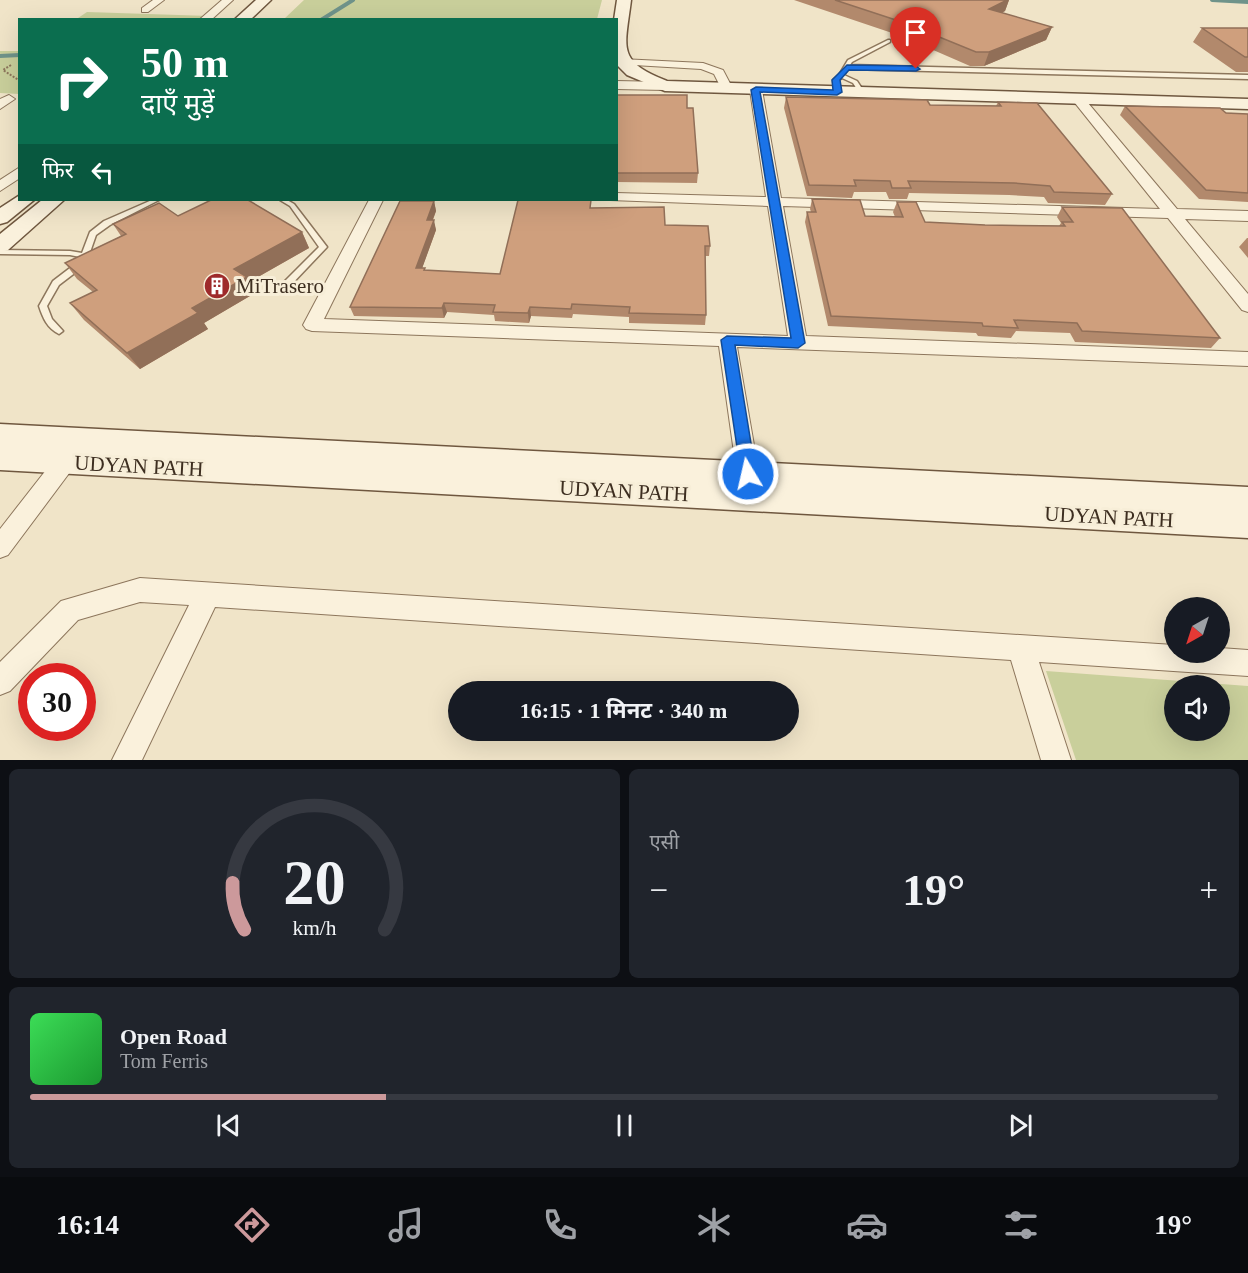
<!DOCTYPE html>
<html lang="hi">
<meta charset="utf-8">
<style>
body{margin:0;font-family:"Times New Roman","Noto Sans Devanagari",serif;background:#20242c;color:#f1f3f6;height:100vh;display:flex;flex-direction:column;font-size:22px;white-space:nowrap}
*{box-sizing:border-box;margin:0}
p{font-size:20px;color:#9ea1a6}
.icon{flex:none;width:33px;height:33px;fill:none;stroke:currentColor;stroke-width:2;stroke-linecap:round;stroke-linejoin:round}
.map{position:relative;height:760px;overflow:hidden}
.sheet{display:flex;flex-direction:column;gap:9px;padding:9px;background:#0d0f14;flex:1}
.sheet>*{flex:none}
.guide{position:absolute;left:18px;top:18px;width:600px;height:183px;border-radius:0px;box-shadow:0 6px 24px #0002;background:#0b6e4f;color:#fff;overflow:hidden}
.needle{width:39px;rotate:219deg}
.tools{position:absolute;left:1164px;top:597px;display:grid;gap:12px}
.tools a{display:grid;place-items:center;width:66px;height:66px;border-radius:50%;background:#171b24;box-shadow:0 6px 24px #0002;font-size:30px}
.speed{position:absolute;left:18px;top:663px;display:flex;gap:12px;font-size:30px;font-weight:700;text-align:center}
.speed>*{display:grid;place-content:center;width:78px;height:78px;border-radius:50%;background:#171b24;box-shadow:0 6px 24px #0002;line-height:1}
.speed .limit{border:9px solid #d22;background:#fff;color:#111}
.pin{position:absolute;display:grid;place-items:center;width:51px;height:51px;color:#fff;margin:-62px -26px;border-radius:50% 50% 50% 0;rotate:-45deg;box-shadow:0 0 6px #0007}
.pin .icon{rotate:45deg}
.me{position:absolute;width:66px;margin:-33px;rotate:351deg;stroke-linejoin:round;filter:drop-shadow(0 0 4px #0008)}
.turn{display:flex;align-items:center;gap:21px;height:126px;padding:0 24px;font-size:27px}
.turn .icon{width:78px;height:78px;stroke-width:2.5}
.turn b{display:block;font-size:42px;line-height:51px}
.then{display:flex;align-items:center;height:57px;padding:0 24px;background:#0003;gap:12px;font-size:22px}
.big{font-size:45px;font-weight:700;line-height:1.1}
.sheet .card{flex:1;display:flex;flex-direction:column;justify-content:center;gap:9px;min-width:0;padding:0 21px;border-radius:9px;background:#20242c}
.sheet .dial{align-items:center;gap:0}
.dial svg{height:156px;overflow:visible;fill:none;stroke:#363941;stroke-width:7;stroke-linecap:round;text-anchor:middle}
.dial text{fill:#f1f3f6;stroke:none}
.song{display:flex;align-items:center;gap:18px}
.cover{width:72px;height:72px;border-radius:9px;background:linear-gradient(135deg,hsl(130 70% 55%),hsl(130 70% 35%))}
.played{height:6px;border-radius:3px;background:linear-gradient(90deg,#cc999b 30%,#363941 30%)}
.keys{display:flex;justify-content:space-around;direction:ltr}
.heat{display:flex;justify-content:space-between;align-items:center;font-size:33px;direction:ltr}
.sheet .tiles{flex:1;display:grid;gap:9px;grid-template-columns:1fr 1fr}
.card:last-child{grid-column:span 2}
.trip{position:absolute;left:448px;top:681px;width:351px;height:60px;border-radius:30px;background:#171b24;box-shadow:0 6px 24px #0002;font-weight:700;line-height:60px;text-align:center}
.tabs{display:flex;height:96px;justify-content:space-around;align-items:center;background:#090b0e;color:#9ea1a6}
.tabs .icon{width:42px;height:42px}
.tabs .selected{color:#cc999b}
.tabs b{font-size:27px;color:#f1f3f6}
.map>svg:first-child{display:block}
.green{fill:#c9cf9b;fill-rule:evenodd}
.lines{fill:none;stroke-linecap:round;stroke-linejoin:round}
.stream{stroke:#6f938a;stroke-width:4}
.lane-casing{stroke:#8d765c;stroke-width:3}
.street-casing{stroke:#8d765c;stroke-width:2}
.secondary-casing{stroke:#6f573f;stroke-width:3}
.path{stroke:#8d765c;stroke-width:2;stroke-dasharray:2 1.5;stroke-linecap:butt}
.lane{fill:#faf1dc;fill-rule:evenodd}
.street{fill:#faf1dc;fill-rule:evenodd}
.secondary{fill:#faf1dc;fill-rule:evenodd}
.wall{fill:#b2896c}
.shaded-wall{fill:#916f58}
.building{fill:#cf9f7d;stroke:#916f58;stroke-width:1.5}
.route{fill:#1a73e8;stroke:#114b97;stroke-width:1.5}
.labels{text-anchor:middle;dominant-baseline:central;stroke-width:6;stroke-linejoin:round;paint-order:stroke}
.poi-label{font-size:21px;fill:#3d2e20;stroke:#f7eed8;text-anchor:start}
.street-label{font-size:21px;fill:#3d2e20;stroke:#f7eed8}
</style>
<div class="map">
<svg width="1248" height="760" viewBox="0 0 1248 760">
<rect width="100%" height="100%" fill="#f0e4c8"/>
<path class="green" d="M304 0H602L597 19H284Z
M87 12 209 16 204 20H75Z
M0 51H19V94L0 93Z
M1046 671 1248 686V760H1076ZM1174 686H1220V730H1174Z"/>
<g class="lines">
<path class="stream" d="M1212 0 1248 2
M321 20 353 0
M0 56 20 55"/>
<defs>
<path id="lane" d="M888 40H890V42L852 62 850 65 1248 75V79L848 69 844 75 857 81 865 93 860 94 853 83 842 78 839 80 840 92 835 93 833 80 839 75 848 60Z
M152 200H159L110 225 96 235 88 258 76 272 59 285 47 306 52 319 63 331 59 334C47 328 43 318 39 306L53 281 70 268 80 257 70 255 0 254V250L70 251 82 253 90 232 104 221Z
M280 200H287L294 204 327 247 289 287 286 288 282 285 283 283 319 247 290 206Z"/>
<path id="street" d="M153 0H164L148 12H142V8Z
M222 0H233L211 20H199Z
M621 59 703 63 723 70 733 89 723 92 714 74 701 69 617 64 616 60Z
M616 81 665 82 671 86 665 90 616 89Z
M756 86 762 90 781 198 1160 209 1075 103V97H1083L1177 209 1248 211V221L1185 219 1248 294V312L1242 310 1168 218 783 206 806 336 1248 352V366L737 347 759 474 756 480 748 483 740 480 737 474 719 346 312 331 306 329 303 325 369 200H383L324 319 788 336 768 206 610 200H616V193L766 197 750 90Z
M9 95 15 99 0 109V99Z
M20 167V178L0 191V180Z
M65 453 73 456 76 462 73 468 8 555 0 558V529L57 456Z
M140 578 1174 645V652H1220V648L1248 650V676L1039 662 1071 760H1041L1011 660 215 607 142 760H112L189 605 140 602 78 620 10 691 0 695V662L61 601Z"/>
<path id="secondary" d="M256 0H271L250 20H234Z
M617 0H631C625 49 616 61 667 81L1248 99V109L665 91 627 75 616 64V20H614Z
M20 195V200H34L7 222 0 224V208Z
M42 200H64L8 250 0 252V234Z
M0 424 1248 487V538L0 470Z"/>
</defs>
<use href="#lane" class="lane-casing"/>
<use href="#street" class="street-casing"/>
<use href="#secondary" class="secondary-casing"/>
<path class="path" d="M11 65 3 70 20 81"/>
<use href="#lane" class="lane"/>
<use href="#street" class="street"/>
<use href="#secondary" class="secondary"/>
</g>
<path class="wall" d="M794 0H1009L1005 11 1001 13 1052 27 1046 40 984 66H970L901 36Z
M1202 28H1248V72H1236L1193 42Z
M616 95 687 108 698 173 697 183 616 182Z
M786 97 930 105 996 106 998 102 1112 194 1105 205 1048 203 1044 197 1009 195 909 193 907 199H889L886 192H854L852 198 807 196 784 108Z
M1125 106 1248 114V202L1199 199 1120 115Z
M812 199 865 216 895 217 893 212 897 202 925 222 985 225 1059 226 1061 223 1057 217 1062 207 1220 338 1211 348 1075 342 1070 333 1016 331 1011 338 978 336 976 333 828 326 805 222 807 212H811L810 209Z
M434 201 436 211 433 220 436 230 422 268 426 271 500 274 591 208 665 225 710 246 709 256H705L706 315 705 325 629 323V317L573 314 572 318 531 316 529 323 495 321 494 315 447 312 444 318 354 316 350 307Z
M178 216 302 232 309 248 249 282 255 293 204 323 208 329 140 369 84 320 70 303 93 292 77 279 65 263 121 236 113 224Z
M1247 238H1248V258L1239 247Z"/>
<path class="shaded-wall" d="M1007 0H1009L1005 11 984 22 989 9Z
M1052 27 1046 40 984 66 989 52Z
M434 201 436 211 429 229 427 220Z
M434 220 436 230 419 277 416 268Z
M302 232 309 248 249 282 255 293 204 323 208 329 140 369 127 353 192 308 234 269Z
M444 303 447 312 444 318 442 308Z
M530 307 531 316 529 323 528 313Z"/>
<path class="building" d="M835 0H1007L989 9 1052 27 989 52H976L905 23Z
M1202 28H1248V57H1245Z
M616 95H687V108H693L698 173H616Z
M786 97 927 100 930 105 1001 106 998 102 1037 103 1112 194 1054 192 1050 186 1014 183 908 181 911 188H892L890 181 854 180 856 186 809 185Z
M1125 106 1220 108 1226 113 1248 114V193L1206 190Z
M812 199 860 200 865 216 903 217 897 202H916L925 222 985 225 1065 226 1062 222H1073L1062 207 1122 208 1220 338 1082 331 1077 323 1014 320 1018 328 983 326 982 323 831 316 807 212H816Z
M211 200H248L302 232 234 269 247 277 192 308 198 313 127 353 70 303 97 290 65 263 126 234 113 224 159 203 178 216Z
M518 200H591L590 208 664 207 665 225 708 226 710 246H705L706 315 629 313 630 307 572 304 571 309 530 307 528 313 493 312 495 305 444 303 442 308 350 307 400 201H434L427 220H434L416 268H425L424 270 500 274Z"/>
<path class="route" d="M847 65 916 66 920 69 916 71 849 70 840 80 842 92 837 95 760 92 805 343 798 348 735 345 756 474 748 481 741 474 721 340 727 336 791 338 751 90 756 87 833 90 832 80Z"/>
<defs>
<symbol id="building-disc" viewBox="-11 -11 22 22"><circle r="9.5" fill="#9e2a2b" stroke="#f7eed8"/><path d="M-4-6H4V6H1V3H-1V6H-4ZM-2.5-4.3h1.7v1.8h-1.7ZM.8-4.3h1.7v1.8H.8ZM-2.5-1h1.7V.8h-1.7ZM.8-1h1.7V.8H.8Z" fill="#fff"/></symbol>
</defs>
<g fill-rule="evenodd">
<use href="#building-disc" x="202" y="271" width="30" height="30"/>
</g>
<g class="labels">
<g class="poi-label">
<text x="236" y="286">MiTrasero</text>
</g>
<g class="street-label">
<text transform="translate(139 466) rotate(3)">UDYAN PATH</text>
<text transform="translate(624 491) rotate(3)">UDYAN PATH</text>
<text transform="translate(1109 517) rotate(3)">UDYAN PATH</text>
</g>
</g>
</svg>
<div class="tools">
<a><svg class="needle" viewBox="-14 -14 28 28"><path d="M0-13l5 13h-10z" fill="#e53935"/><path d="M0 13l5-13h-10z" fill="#9ea1a6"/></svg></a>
<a><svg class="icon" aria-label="sound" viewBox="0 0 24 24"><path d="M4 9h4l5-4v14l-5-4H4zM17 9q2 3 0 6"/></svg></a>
</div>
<div class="speed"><div class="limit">30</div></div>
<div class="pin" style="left:916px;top:69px;background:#d93025"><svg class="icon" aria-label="arrive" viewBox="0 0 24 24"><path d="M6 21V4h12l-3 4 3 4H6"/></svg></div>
<svg class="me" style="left:748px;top:474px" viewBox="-20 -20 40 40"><circle r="17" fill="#1a73e8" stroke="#fff" stroke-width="3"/><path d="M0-11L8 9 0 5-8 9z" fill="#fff"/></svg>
<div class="trip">16:15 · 1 मिनट · 340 m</div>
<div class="guide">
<div class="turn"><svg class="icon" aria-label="right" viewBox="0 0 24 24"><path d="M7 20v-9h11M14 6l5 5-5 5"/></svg><div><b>50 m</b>दाएँ मुड़ें</div></div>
<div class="then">फिर<svg class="icon" aria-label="left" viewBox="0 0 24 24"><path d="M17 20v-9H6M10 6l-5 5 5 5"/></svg></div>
</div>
</div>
<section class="sheet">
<div class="tiles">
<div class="card dial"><svg viewBox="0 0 100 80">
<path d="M14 69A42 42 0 1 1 86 69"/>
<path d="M14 69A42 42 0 0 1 8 45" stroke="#cc999b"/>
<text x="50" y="56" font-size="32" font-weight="700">20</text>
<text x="50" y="72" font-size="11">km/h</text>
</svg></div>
<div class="card"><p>एसी</p>
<div class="heat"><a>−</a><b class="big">19°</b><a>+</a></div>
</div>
<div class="card">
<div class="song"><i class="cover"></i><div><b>Open Road</b><p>Tom Ferris</p></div></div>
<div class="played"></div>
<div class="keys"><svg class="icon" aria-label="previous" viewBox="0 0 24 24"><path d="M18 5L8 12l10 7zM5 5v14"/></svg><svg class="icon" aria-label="pause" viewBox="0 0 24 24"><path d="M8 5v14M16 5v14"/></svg><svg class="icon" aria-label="next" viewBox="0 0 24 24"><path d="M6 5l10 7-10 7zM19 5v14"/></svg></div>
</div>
</div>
</section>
<nav class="tabs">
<b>16:14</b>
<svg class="icon selected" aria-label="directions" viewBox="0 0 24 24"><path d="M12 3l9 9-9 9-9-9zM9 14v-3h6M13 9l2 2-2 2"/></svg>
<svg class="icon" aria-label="music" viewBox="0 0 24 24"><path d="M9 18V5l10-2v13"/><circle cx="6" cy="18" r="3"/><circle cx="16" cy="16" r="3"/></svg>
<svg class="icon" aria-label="phone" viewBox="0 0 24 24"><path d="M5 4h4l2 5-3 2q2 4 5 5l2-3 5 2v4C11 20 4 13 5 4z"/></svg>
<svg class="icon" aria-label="climate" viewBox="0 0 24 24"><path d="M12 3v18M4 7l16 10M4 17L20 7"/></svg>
<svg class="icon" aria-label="car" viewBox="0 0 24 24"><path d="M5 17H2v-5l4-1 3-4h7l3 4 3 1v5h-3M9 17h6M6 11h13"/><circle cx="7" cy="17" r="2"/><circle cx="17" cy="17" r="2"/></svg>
<svg class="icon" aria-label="filters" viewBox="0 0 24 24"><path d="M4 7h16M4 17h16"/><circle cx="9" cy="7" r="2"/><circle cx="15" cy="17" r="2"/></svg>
<b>19°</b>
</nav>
